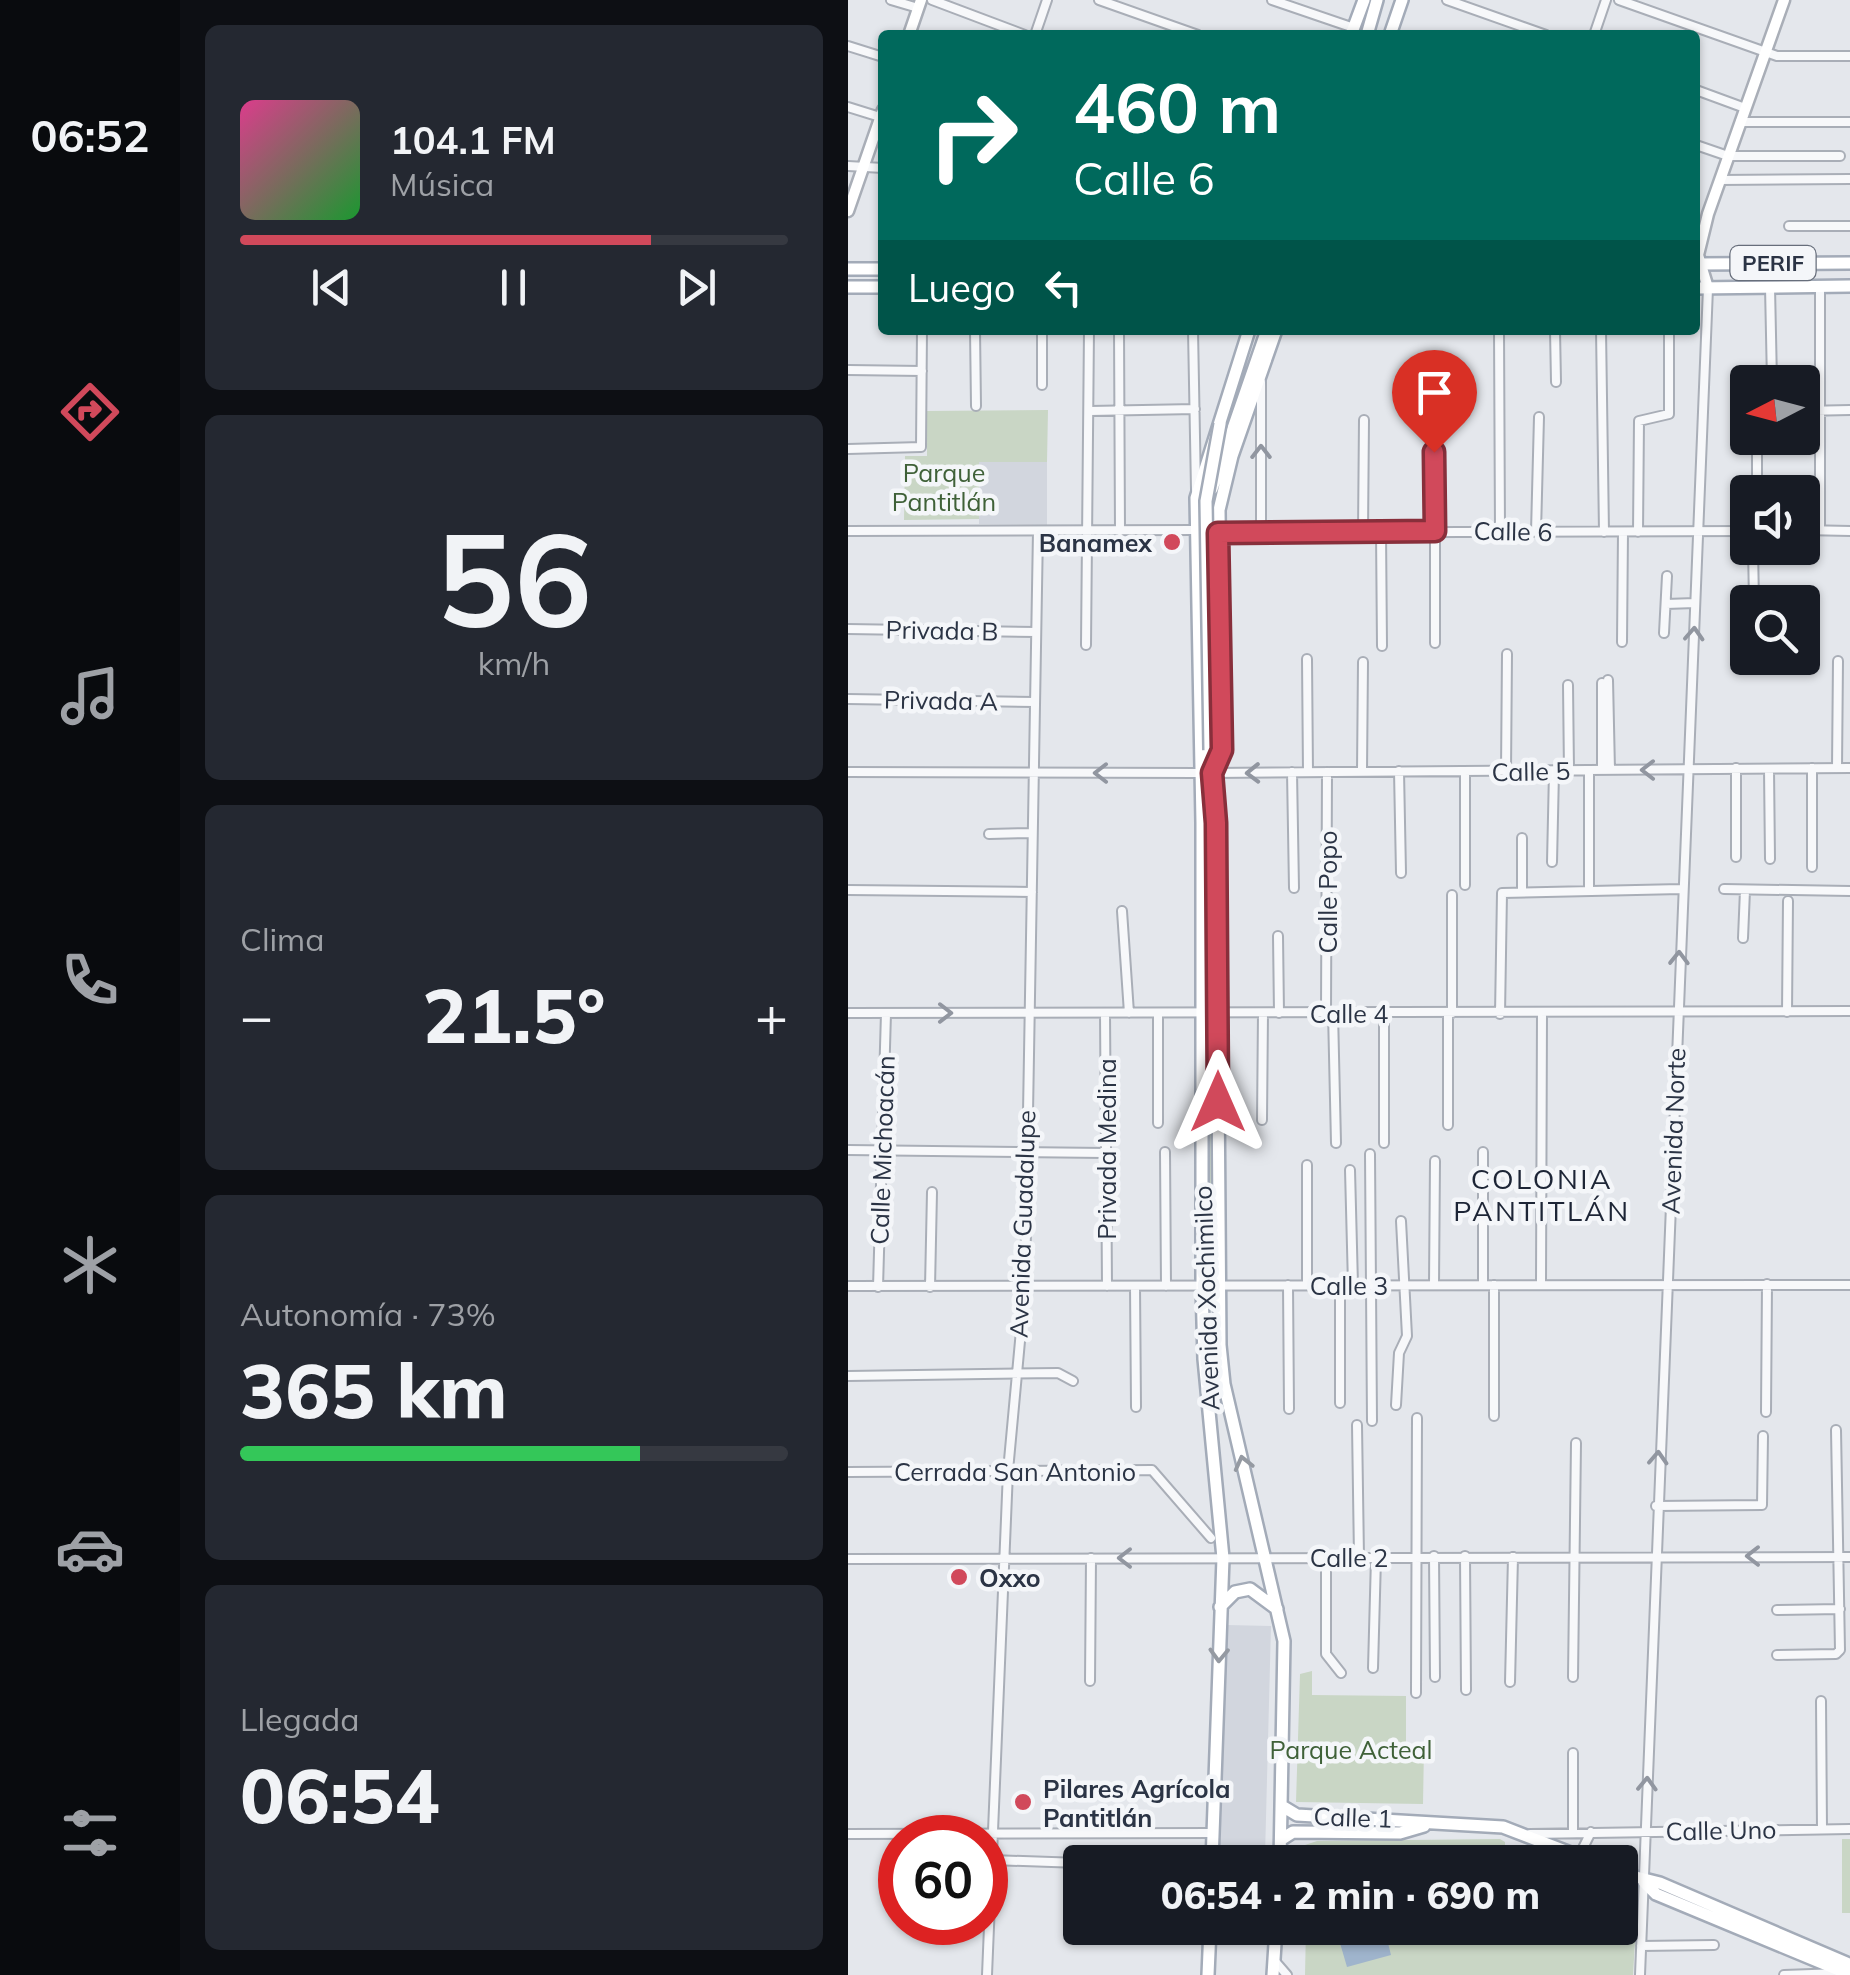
<!DOCTYPE html>
<html lang="es">
<meta charset="utf-8">
<style>
body{margin:0;font-family:Mulish,sans-serif;background:#242831;color:#f1f3f6;height:100vh;display:flex;flex-direction:column;font-size:38px;white-space:nowrap}
*{box-sizing:border-box;margin:0}
p{font-size:32px;color:#9ea1a6}
.icon{flex:none;width:55px;height:55px;fill:none;stroke:currentColor;stroke-width:2;stroke-linecap:round;stroke-linejoin:round}
.map{position:relative;flex:1;overflow:hidden}
.details{display:flex;flex-direction:column;gap:25px;padding:25px;background:#0d0f14;width:668px}
.details>*{flex:none}
.hud{position:absolute;left:30px;top:30px;width:822px;height:305px;border-radius:10px;box-shadow:0 2px 8px #0004;background:#00695c;color:#fff;overflow:hidden}
.needle{width:65px;rotate:264deg}
.buttons{position:absolute;left:882px;top:365px;display:grid;gap:20px}
.buttons a{display:grid;place-items:center;width:90px;height:90px;border-radius:10px;background:#171b24;box-shadow:0 2px 8px #0004;font-size:50px}
.speed{position:absolute;left:30px;top:1815px;display:flex;gap:20px;font-size:50px;font-weight:700;text-align:center}
.speed>*{display:grid;place-content:center;width:130px;height:130px;border-radius:50%;background:#171b24;box-shadow:0 2px 8px #0004;line-height:1}
.speed .limit{border:15px solid #d22;background:#fff;color:#111}
.pin{position:absolute;display:grid;place-items:center;width:85px;height:85px;color:#fff;margin:-102px -42px;border-radius:50% 50% 50% 0;rotate:-45deg;box-shadow:0 0 10px #0007}
.pin .icon{rotate:45deg}
.me{position:absolute;width:110px;margin:-55px;rotate:0deg;stroke-linejoin:round;filter:drop-shadow(0 0 8px #0008)}
.turn{display:flex;align-items:center;gap:35px;height:210px;padding:0 30px;font-size:45px}
.turn .icon{width:130px;height:130px;stroke-width:2.5}
.turn b{display:block;font-size:70px;line-height:85px}
.then{display:flex;align-items:center;height:95px;padding:0 30px;background:#0003;gap:20px;font-size:38px}
.big{font-size:75px;font-weight:800;line-height:1.1}
.details .widget{flex:1;display:flex;flex-direction:column;justify-content:center;gap:15px;min-width:0;padding:0 35px;border-radius:15px;background:#242831}
.details .dial{align-items:center;gap:0}
.dial b{font-size:130px;line-height:1}
.song{display:flex;align-items:center;gap:30px}
.cover{width:120px;height:120px;border-radius:15px;background:linear-gradient(135deg,hsl(330 70% 55%),hsl(130 70% 35%))}
.played{height:10px;border-radius:5px;background:linear-gradient(90deg,#d1495b 75%,#363941 75%)}
.keys{display:flex;justify-content:space-around;direction:ltr}
.heat{display:flex;justify-content:space-between;align-items:center;font-size:55px;direction:ltr}
.charge{height:15px;border-radius:8px;background:linear-gradient(90deg,#34c759 73%,#363941 0)}
.trip{position:absolute;left:215px;top:1845px;width:575px;height:100px;border-radius:10px;background:#171b24;box-shadow:0 2px 8px #0004;font-weight:800;line-height:100px;text-align:center}
main{display:flex;flex:1;min-height:0}
.dock{display:flex;flex-direction:column;width:180px;justify-content:space-around;align-items:center;background:#090b0e;color:#9ea1a6}
.dock .icon{width:70px;height:70px}
.dock .current{color:#d1495b}
.dock b{font-size:45px;color:#f1f3f6}
.map>svg:first-child{display:block}
.built{fill:#d2d6de}
.green{fill:#c9d6c5}
.water{fill:#9fb4cc}
.lines{fill:none;stroke-linecap:round;stroke-linejoin:round}
.street-casing{stroke:#a9aeb7;stroke-width:12}
.secondary-casing{stroke:#a9aeb7;stroke-width:15}
.primary-casing{stroke:#a3abb8;stroke-width:16}
.street{stroke:#f7f8fa;stroke-width:8}
.secondary{stroke:#fff;stroke-width:10}
.primary{stroke:#fff;stroke-width:11}
.primary-bridge-casing{stroke:#a3abb8;stroke-width:16;stroke-linecap:butt}
.primary-bridge{stroke:#fff;stroke-width:11}
.oneway{stroke:#9196a0}
.oneway2{stroke:#959aa2}
.route-casing{stroke:#882f3b;stroke-width:25}
.route{stroke:#d1495b;stroke-width:18}
.poi-dot{fill:#d1495b;stroke:#f4f6f9;stroke-width:4}
.labels{text-anchor:middle;dominant-baseline:central;stroke-width:9;stroke-linejoin:round;paint-order:stroke}
.shield{fill:#f4f6f9;stroke:#676e7b;stroke-width:2.5}
.shield-label{font-size:22px;font-weight:bold;fill:#2b3445}
.park-label{font-size:25px;fill:#3f6138;stroke:#f4f6f9}
.street-label{font-size:25px;fill:#2b3445;stroke:#f4f6f9}
.poi-label{font-size:25px;font-weight:bold;fill:#2b3445;stroke:#f4f6f9;text-anchor:start}
.neighbourhood-label{font-size:28px;letter-spacing:2.5px;fill:#1d2536;stroke:#f4f6f9}
</style>
<main>
<nav class="dock">
<b>06:52</b>
<svg class="icon current" aria-label="directions" viewBox="0 0 24 24"><path d="M12 3l9 9-9 9-9-9zM9 14v-3h6M13 9l2 2-2 2"/></svg>
<svg class="icon" aria-label="music" viewBox="0 0 24 24"><path d="M9 18V5l10-2v13"/><circle cx="6" cy="18" r="3"/><circle cx="16" cy="16" r="3"/></svg>
<svg class="icon" aria-label="phone" viewBox="0 0 24 24"><path d="M5 4h4l2 5-3 2q2 4 5 5l2-3 5 2v4C11 20 4 13 5 4z"/></svg>
<svg class="icon" aria-label="climate" viewBox="0 0 24 24"><path d="M12 3v18M4 7l16 10M4 17L20 7"/></svg>
<svg class="icon" aria-label="car" viewBox="0 0 24 24"><path d="M5 17H2v-5l4-1 3-4h7l3 4 3 1v5h-3M9 17h6M6 11h13"/><circle cx="7" cy="17" r="2"/><circle cx="17" cy="17" r="2"/></svg>
<svg class="icon" aria-label="filters" viewBox="0 0 24 24"><path d="M4 7h16M4 17h16"/><circle cx="9" cy="7" r="2"/><circle cx="15" cy="17" r="2"/></svg>
</nav>
<section class="details">
<div class="widget">
<div class="song"><i class="cover"></i><div><b>104.1 FM</b><p>Música</p></div></div>
<div class="played"></div>
<div class="keys"><svg class="icon" aria-label="previous" viewBox="0 0 24 24"><path d="M18 5L8 12l10 7zM5 5v14"/></svg><svg class="icon" aria-label="pause" viewBox="0 0 24 24"><path d="M8 5v14M16 5v14"/></svg><svg class="icon" aria-label="next" viewBox="0 0 24 24"><path d="M6 5l10 7-10 7zM19 5v14"/></svg></div>
</div>
<div class="widget dial"><b>56</b><p>km/h</p></div>
<div class="widget"><p>Clima</p>
<div class="heat"><a>−</a><b class="big">21.5°</b><a>+</a></div>
</div>
<div class="widget"><p>Autonomía · 73%</p><b class="big">365 km</b><div class="charge"></div></div>
<div class="widget"><p>Llegada</p><b class="big">06:54</b></div>
</section>
<div class="map">
<svg width="1003" height="1975" viewBox="0 0 1003 1975">
<rect width="100%" height="100%" fill="#e4e7ec"/>
<path class="built" d="M131 462H199V525L131 524Z
M379 1625 423 1626 417 1856 372 1855Z"/>
<path class="green" d="M200 410 199 462H131V519L56 520 57 456H79V411Z
M356 1023H365L366 1280H356Z
M464 1671V1695L558 1696V1747L576 1748 575 1804 448 1802 452 1674Z
M652 1839 657 1842V1855L578 1858V1862H460L457 1845 469 1841Z
M994 1839H1002V1913H994Z
M773 1893 783 1897 789 1908 785 1975H457L458 1928H772Z"/>
<path class="water" d="M530 1933 539 1939 543 1955 499 1967 492 1943Z"/>
<g class="lines">
<defs>
<path id="street" d="M43 0 70 8
M84 0 177 35
M251 0 350 35
M424 0 506 28
M599 0 698 35
M771 0 929 56H1003
M187 35 199 0
M746 35 758 0
M0 46 35 57
M848 90 897 108
M0 107 32 117
M892 122H1003
M848 145 880 156H992
M0 166 35 168
M872 180 1003 179
M941 226H1003
M922 287 924 382
M127 330 128 406
M194 330V385
M271 330 272 531
M345 330 348 490
M651 330 652 531
M707 330 708 382
M753 330 756 532
M0 370 74 371
M242 411 347 409
M955 411 1003 410
M587 413V643
M909 438V492
M0 449 73 447 74 330
M955 530 1003 531
M972 530V286
M0 531 348 530
M515 532 516 420
M533 532 534 646
M688 532 691 417
M790 532 791 421 821 414V330
M370 533 900 531
M413 533V382
M905 548 906 602
M818 604 847 603
M0 629 188 632
M816 633 819 576
M774 642 775 532
M238 645 241 330
M459 659 460 772
M760 680 762 770
M754 683V770
M720 685 721 771
M0 699 186 702
M888 768V857
M989 768 990 661
M921 769 922 859
M741 770V891
M514 771 515 662
M551 771 553 873
M617 771V885
M0 772 350 773
M444 772 446 888
M658 772 659 654
M364 773 1003 768
M141 834 184 833
M674 838V890
M704 862 706 772
M964 867V768
M876 889 1003 891
M0 890 184 892
M604 895V1013
M274 911 281 1013
M430 936 431 1013
M895 938 897 890
M478 1012 479 772
M485 1012 488 1143
M939 1012 940 901
M0 1013 1003 1011
M257 1013 259 1286
M310 1013V1123
M600 1013V1125
M652 1014 654 893 833 889
M414 1120 415 1013
M536 1143V1013
M0 1150 257 1153
M317 1152 318 1286
M522 1154 524 1421
M459 1165V1285
M502 1170 505 1285
M693 1284 694 1013
M440 1285 441 1409
M492 1285V1403
M586 1285 587 1161
M635 1285V1152
M646 1285V1416
M0 1286 1003 1285
M287 1286 288 1407
M30 1287 38 1013
M82 1287 84 1192
M0 1376 210 1373 225 1381
M548 1405 551 1353 559 1336 553 1221
M918 1412 919 1284
M509 1425 511 1557
M0 1472 304 1470 363 1538
M808 1506 914 1505 915 1436
M586 1556 587 1677
M617 1556 618 1690
M478 1557V1654L493 1673
M0 1559 1003 1557
M929 1610 992 1609
M929 1655 988 1654 992 1650 988 1430
M525 1668 528 1558
M725 1677 728 1443
M242 1681 243 1558
M662 1682 665 1557
M568 1693 569 1418
M973 1701 974 1829
M725 1832V1753
M0 1834 364 1833
M682 1834 1003 1829
M731 1856 743 1832
M144 1860 232 1863
M793 1946 866 1945
M426 1960 439 1975
M139 1975 160 1471 177 1287 190 531
M792 1975 860 288
M936 1975 992 1973"/>
<path id="secondary" d="M61 35 73 0
M0 211 35 110
M860 288 850 255 860 214 936 0"/>
<path id="primary" d="M503 35 516 0
M519 35 529 0
M542 35 554 0
M848 264 1003 263
M0 269H35
M0 287H35
M848 288 1003 286
M364 489 419 330
M362 750 368 823 372 1345 376 1384 436 1641 432 1862
M365 769 374 750 371 510 384 456 428 330
M372 1607 387 1592 402 1589 429 1609
M434 1806 449 1815 655 1827 746 1862
M434 1839 445 1832 552 1833 576 1826
M364 1862 375 1558 356 1359 354 1286V823L348 498 401 330
M772 1873 812 1883 1003 1965
M796 1882 808 1894 1003 1975
M360 1975 362 1928
M425 1975 428 1928"/>
</defs>
<use href="#street" class="street-casing"/>
<use href="#secondary" class="secondary-casing"/>
<use href="#primary" class="primary-casing"/>
<use href="#street" class="street"/>
<use href="#secondary" class="secondary"/>
<use href="#primary" class="primary"/>
<defs>
<path id="primary-bridge" d="M362 750 358 501 372 424"/>
</defs>
<use href="#primary-bridge" class="primary-bridge-casing"/>
<use href="#primary-bridge" class="primary-bridge"/>
</g>
<defs><path id="oneway-chevron" d="M-2-3.5L2.5 0L-2 3.5" fill="none" stroke-width="1.6" stroke-linecap="round" stroke-linejoin="round" transform="scale(2.5)"/></defs>
<g class="oneway">
<use href="#oneway-chevron" transform="translate(413 452) rotate(-90)"/>
<use href="#oneway-chevron" transform="translate(846 634) rotate(-87)"/>
<use href="#oneway-chevron" transform="translate(800 770) rotate(180)"/>
<use href="#oneway-chevron" transform="translate(253 773) rotate(180)"/>
<use href="#oneway-chevron" transform="translate(405 773) rotate(179)"/>
<use href="#oneway-chevron" transform="translate(831 958) rotate(-89)"/>
<use href="#oneway-chevron" transform="translate(97 1013)"/>
<use href="#oneway-chevron" transform="translate(810 1458) rotate(-87)"/>
<use href="#oneway-chevron" transform="translate(905 1556) rotate(-180)"/>
<use href="#oneway-chevron" transform="translate(277 1558) rotate(180)"/>
<use href="#oneway-chevron" transform="translate(799 1784) rotate(-88)"/>
</g>
<g class="oneway2">
<use href="#oneway-chevron" transform="translate(395 1463) rotate(-104)"/>
<use href="#oneway-chevron" transform="translate(371 1655) rotate(92)"/>
</g>
<g class="lines">
<defs>
<path id="route" d="M370 1102 368 823 364 773 374 750 370 533 587 531 586 452"/>
</defs>
<use href="#route" class="route-casing"/>
<use href="#route" class="route"/>
</g>
<g class="poi-dot">
<circle cx="324" cy="542" r="10"/>
<circle cx="111" cy="1577" r="10"/>
<circle cx="175" cy="1802" r="10"/>
</g>
<g class="labels">
<rect class="shield" x="882.5" y="246" width="85" height="34" rx="8"/>
<g class="shield-label">
<text x="925" y="263">PERIF</text>
</g>
<g class="park-label">
<text x="96" y="472">Parque<tspan x="96" dy="29">Pantitlán</tspan></text>
<text x="503" y="1749">Parque Acteal</text>
</g>
<g class="street-label">
<text transform="translate(665 531) rotate(1)">Calle 6</text>
<text transform="translate(94 630) rotate(1)">Privada B</text>
<text transform="translate(93 700) rotate(1)">Privada A</text>
<text transform="translate(683 771) rotate(-1)">Calle 5</text>
<text transform="translate(479 892) rotate(-90)">Calle Popo</text>
<text x="501" y="1013">Calle 4</text>
<text transform="translate(825 1131) rotate(-88)">Avenida Norte</text>
<text transform="translate(258 1149) rotate(-90)">Privada Medina</text>
<text transform="translate(34 1150) rotate(-88)">Calle Michoacán</text>
<text transform="translate(174 1224) rotate(-88)">Avenida Guadalupe</text>
<text x="501" y="1285">Calle 3</text>
<text transform="translate(358 1298) rotate(-92)">Avenida Xochimilco</text>
<text x="167" y="1471">Cerrada San Antonio</text>
<text x="501" y="1557">Calle 2</text>
<text transform="translate(505 1817) rotate(2)">Calle 1</text>
<text transform="translate(873 1830) rotate(-1)">Calle Uno</text>
</g>
<g class="poi-label">
<text x="304" y="542" text-anchor="end">Banamex</text>
<text x="131" y="1577">Oxxo</text>
<text x="195" y="1788">Pilares Agrícola<tspan x="195" dy="29">Pantitlán</tspan></text>
</g>
<g class="neighbourhood-label">
<text x="694" y="1178">COLONIA<tspan x="694" dy="32">PANTITLÁN</tspan></text>
</g>
</g>
</svg>
<div class="buttons">
<a><svg class="needle" viewBox="-14 -14 28 28"><path d="M0-13l5 13h-10z" fill="#e53935"/><path d="M0 13l5-13h-10z" fill="#9ea1a6"/></svg></a>
<a><svg class="icon" aria-label="sound" viewBox="0 0 24 24"><path d="M4 9h4l5-4v14l-5-4H4zM17 9q2 3 0 6"/></svg></a>
<a><svg class="icon" aria-label="search" viewBox="0 0 24 24"><circle cx="10" cy="10" r="6"/><path d="M15 15l6 6"/></svg></a>
</div>
<div class="speed"><div class="limit">60</div></div>
<div class="pin" style="left:586px;top:452px;background:#d93025"><svg class="icon" aria-label="arrive" viewBox="0 0 24 24"><path d="M6 21V4h12l-3 4 3 4H6"/></svg></div>
<svg class="me" style="left:370px;top:1102px" viewBox="-20 -20 40 40"><path d="M0-17L14 15 0 8-14 15z" fill="#d1495b" stroke="#fff" stroke-width="4"/></svg>
<div class="trip">06:54 · 2 min · 690 m</div>
<div class="hud">
<div class="turn"><svg class="icon" aria-label="right" viewBox="0 0 24 24"><path d="M7 20v-9h11M14 6l5 5-5 5"/></svg><div><b>460 m</b>Calle 6</div></div>
<div class="then">Luego<svg class="icon" aria-label="left" viewBox="0 0 24 24"><path d="M17 20v-9H6M10 6l-5 5 5 5"/></svg></div>
</div>
</div>
</main>
